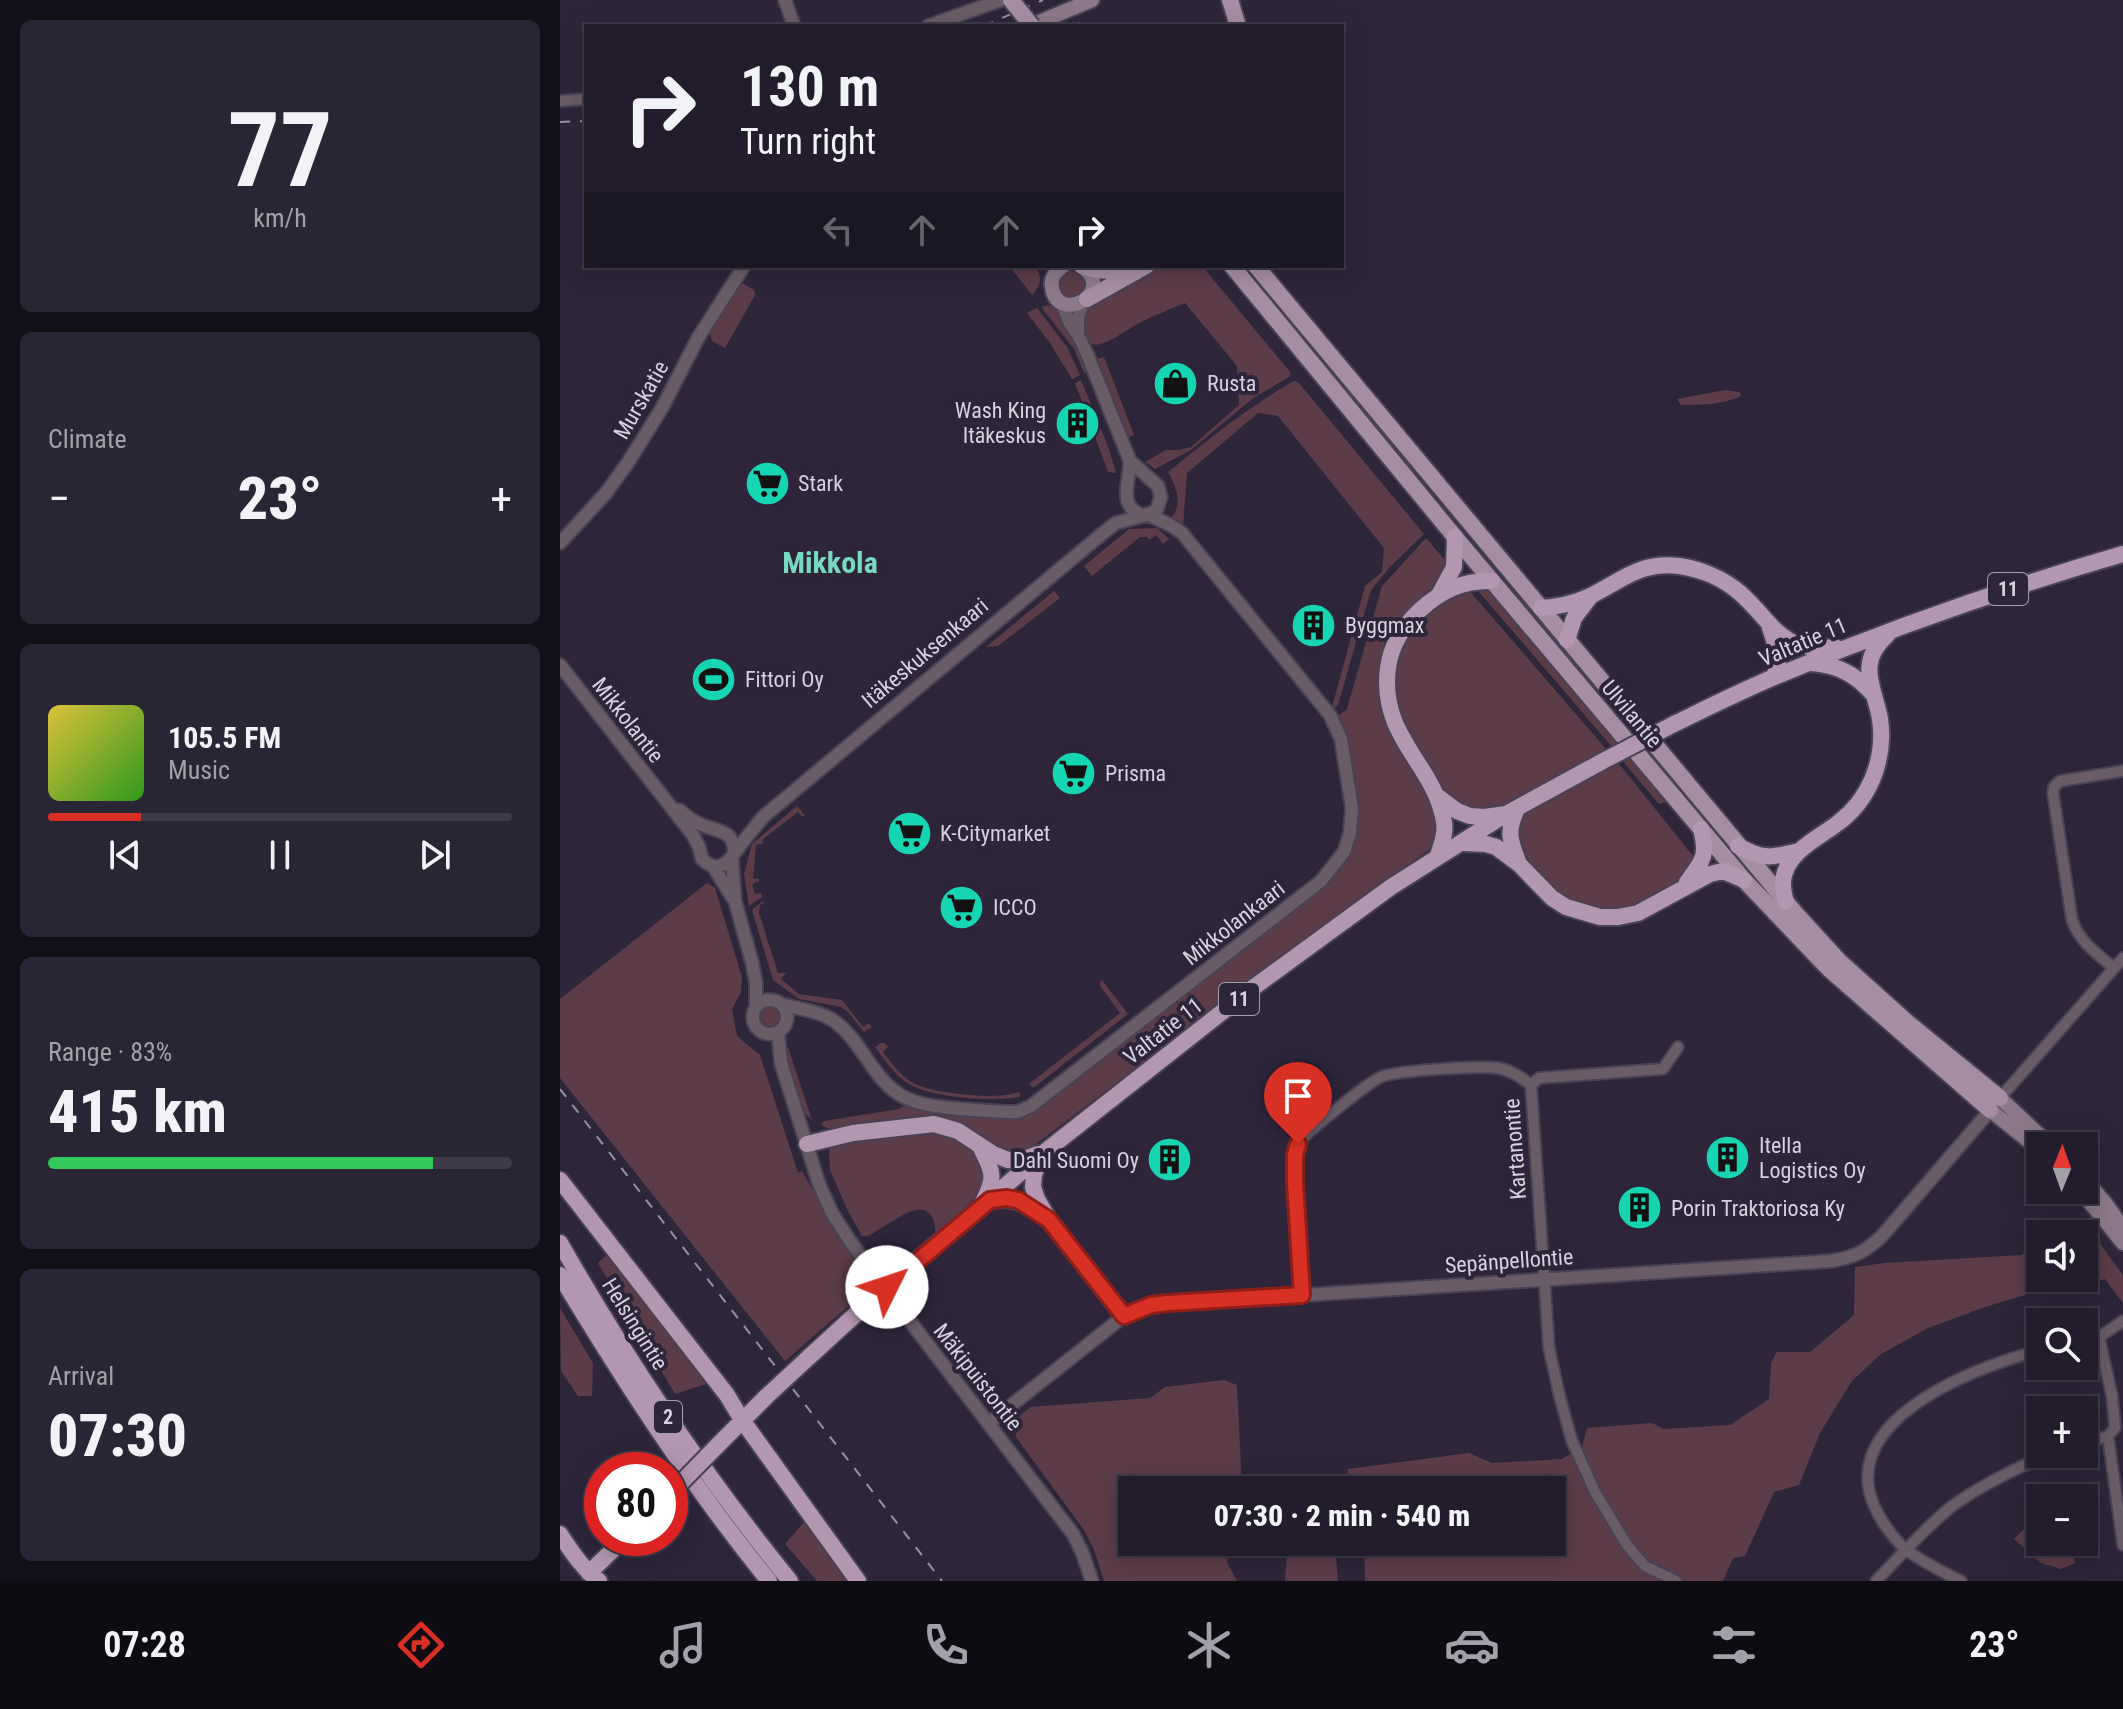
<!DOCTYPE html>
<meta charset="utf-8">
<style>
body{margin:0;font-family:"Roboto Condensed",sans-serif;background:#2a2534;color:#f1f3f6;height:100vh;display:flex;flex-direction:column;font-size:30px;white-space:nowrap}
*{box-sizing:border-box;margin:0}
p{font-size:26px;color:#a2a1a9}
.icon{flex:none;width:44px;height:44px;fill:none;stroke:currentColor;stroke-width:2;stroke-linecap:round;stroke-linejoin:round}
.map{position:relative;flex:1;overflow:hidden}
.panel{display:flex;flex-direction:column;gap:20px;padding:20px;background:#130f18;width:560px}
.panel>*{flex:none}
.hud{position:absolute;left:24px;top:24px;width:760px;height:244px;border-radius:0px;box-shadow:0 4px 20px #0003,0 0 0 2px #3f3a48;background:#221c2c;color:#f1f3f6;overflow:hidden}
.needle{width:52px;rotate:1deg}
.fabs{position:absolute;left:1466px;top:1132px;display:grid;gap:16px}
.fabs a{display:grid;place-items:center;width:72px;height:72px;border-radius:0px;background:#221c2c;box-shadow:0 4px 20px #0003,0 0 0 2px #3f3a48;font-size:40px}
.speed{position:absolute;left:24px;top:1452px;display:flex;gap:16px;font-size:40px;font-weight:700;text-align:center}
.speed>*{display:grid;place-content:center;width:104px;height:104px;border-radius:50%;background:#221c2c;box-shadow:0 4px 20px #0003,0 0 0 2px #3f3a48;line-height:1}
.speed .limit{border:12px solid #d22;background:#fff;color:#111}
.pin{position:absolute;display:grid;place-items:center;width:68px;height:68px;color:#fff;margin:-82px -34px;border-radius:50% 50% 50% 0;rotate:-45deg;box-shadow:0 0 8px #0007}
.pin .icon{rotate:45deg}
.me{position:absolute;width:88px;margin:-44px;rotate:49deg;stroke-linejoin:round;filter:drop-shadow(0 0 6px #0008)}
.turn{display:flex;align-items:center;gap:28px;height:168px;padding:0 24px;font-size:36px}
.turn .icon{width:104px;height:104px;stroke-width:2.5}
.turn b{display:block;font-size:56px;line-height:68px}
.lanes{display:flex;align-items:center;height:76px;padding:0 24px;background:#0003;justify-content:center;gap:40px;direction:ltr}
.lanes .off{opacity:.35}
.big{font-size:60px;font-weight:800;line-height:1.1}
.panel .widget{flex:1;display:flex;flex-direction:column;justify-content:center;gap:12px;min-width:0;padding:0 28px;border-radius:12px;background:#2a2534}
.panel .dial{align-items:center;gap:0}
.dial b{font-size:104px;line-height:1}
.song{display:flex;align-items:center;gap:24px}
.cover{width:96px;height:96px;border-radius:12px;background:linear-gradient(135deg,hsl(50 70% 55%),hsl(110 70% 35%))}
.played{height:8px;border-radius:4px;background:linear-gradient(90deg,#d93025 20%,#3f3a48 20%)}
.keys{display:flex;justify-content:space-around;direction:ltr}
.heat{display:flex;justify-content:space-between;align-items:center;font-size:44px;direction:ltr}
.charge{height:12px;border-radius:6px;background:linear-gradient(90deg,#34c759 83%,#3f3a48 0)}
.trip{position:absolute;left:558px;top:1476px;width:448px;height:80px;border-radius:0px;background:#221c2c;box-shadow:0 4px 20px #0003,0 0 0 2px #3f3a48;font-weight:800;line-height:80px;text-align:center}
.tab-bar{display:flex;height:128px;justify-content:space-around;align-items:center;background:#0e0b12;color:#a2a1a9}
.tab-bar .icon{width:56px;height:56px}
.tab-bar .current{color:#d93025}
.tab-bar b{font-size:36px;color:#f1f3f6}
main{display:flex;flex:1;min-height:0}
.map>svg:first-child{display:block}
.green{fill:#5c3c49;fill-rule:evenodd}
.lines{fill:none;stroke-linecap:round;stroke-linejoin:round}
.minor-casing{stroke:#494155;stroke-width:14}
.tertiary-casing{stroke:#494155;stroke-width:16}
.secondary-casing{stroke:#494155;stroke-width:18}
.primary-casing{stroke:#494155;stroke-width:20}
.trunk-casing{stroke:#494155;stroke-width:20}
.minor{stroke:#695c67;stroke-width:10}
.tertiary{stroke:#695c67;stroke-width:12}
.secondary{stroke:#8c788a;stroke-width:14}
.primary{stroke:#a78da4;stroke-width:16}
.trunk{stroke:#b396b0;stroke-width:16}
.rail{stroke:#9891a2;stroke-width:2;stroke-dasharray:10 10;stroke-linecap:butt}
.primary-bridge-casing{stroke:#494155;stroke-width:20;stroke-linecap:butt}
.trunk-bridge-casing{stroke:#494155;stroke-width:20;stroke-linecap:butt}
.primary-bridge{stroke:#a78da4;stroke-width:16}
.trunk-bridge{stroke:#b396b0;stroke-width:16}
.route-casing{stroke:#8d1f18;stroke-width:20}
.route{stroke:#d93025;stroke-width:14}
.labels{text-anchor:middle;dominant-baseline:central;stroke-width:8;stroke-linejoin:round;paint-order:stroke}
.shield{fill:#2e253b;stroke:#a49dae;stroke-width:2}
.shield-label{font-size:20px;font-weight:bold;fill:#d7d1e0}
.poi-label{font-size:22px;fill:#d7d1e0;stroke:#2e253b;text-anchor:start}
.street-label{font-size:22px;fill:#d7d1e0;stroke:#2e253b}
.district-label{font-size:30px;font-weight:bold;fill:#77d9c1;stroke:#2e253b}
</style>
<main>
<section class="panel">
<div class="widget dial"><b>77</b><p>km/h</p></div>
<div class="widget"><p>Climate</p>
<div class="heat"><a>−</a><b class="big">23°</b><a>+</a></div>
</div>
<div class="widget">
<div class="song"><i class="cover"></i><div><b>105.5 FM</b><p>Music</p></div></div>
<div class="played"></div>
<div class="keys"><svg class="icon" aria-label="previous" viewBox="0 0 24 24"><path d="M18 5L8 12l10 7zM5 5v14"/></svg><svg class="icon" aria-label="pause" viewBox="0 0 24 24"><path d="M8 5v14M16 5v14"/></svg><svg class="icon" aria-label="next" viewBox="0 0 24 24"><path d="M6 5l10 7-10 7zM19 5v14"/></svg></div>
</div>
<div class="widget"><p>Range · 83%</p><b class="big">415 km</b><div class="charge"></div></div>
<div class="widget"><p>Arrival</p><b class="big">07:30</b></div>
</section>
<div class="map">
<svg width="1563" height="1581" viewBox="0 0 1563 1581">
<rect width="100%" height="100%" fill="#2e253b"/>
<path class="green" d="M449 266H475C483 278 481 285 472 295Z
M592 266H642L731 373 729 377 692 399 631 450 595 469 585 462 606 450H619L631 447 679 405 677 366 625 303C611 309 597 314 583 321 572 326 543 349 532 344 520 338 523 319 524 308Z
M499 284a13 13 0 1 1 26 0a13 13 0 1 1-26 0Z
M182 283 194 290 195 295 165 348 152 341 149 329 175 286Z
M491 305C506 312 519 351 527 367V371L524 373 514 349 481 307Z
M477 308 507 347 520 375 512 379 490 343 467 313Z
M544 357 574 435 565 439 535 359Z
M521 380 549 449 556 473 548 472 515 383Z
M734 381 739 383 864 534 830 567 811 590 778 705 774 709 772 707 805 586 822 572 824 548 718 416 698 413 627 473 623 527 612 517C623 502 616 487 608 472 649 439 688 407 734 381Z
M1165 390 1180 392 1181 396C1162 405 1141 405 1121 405L1117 399Z
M597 528 609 539 603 544 596 535 589 540 587 537H580L532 576 524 566 569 529Z
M866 538 890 566 880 583 845 614 823 654 818 681 820 710 836 743 876 811 880 826 875 845 686 984 463 1154 451 1156 401 1126 287 1128H266L261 1124 264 1121 339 1109 345 1105 359 1108 457 1116 770 878 782 866 790 854 797 833 798 811 788 736 778 716 787 709 822 586Z
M914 586 929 589 1061 744 1052 747Z
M907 588 1047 750 943 806 928 811 899 806 883 793 840 721 832 682 842 642 851 627 881 603Z
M494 591 500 598 438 646 426 647Z
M1069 754 1106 802 1099 804 1061 759Z
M1056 760 1137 861C1125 875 1111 889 1094 898 1058 919 1006 908 981 876 973 867 962 857 958 846 955 839 957 828 957 821L967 810Z
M237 806 245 815 242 817 238 812 202 840 204 843 196 845 193 878 199 879V881L192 884 195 894 201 893 202 897 189 906 184 874 192 844Z
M147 883 155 888 182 977 181 992 172 1009 177 1036 200 1055 238 1173 242 1171 286 1249 314 1284 225 1361 0 1078V999Z
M203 901 204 903 200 905 199 913 218 973H226L221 979 239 994 282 1000 303 1027 309 1023 312 1027 304 1032 288 1012 281 1007 239 999 213 980 192 910Z
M700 904 703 908 692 921 652 952 649 948 655 942 650 935 681 912 685 917Z
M542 980 568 1014 473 1088 469 1084 560 1013 540 986V982Z
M197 1017a13 13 0 1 1 26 0a13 13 0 1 1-26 0Z
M321 1043H324L328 1047 323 1052C332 1064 340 1075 353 1083 371 1093 440 1101 458 1092L460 1094V1097C435 1102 371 1098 349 1084 335 1076 325 1060 315 1047Z
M222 1047H228L252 1120 239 1108Z
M380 1128C406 1144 423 1150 426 1184L416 1196 375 1236C377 1223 371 1206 355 1210 343 1213 319 1230 308 1236H302L288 1211 270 1170 269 1147 306 1135Z
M1519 1227 1533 1234 1563 1275V1303L1545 1279 1517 1286 1481 1290 1425 1307 1368 1328 1321 1354 1292 1381 1260 1433 1239 1485 1214 1492 1185 1556 1173 1558 1163 1581H805L804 1542H992V1490H786L788 1469 909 1453 932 1463 1002 1459 1022 1447 1027 1428 1092 1423 1104 1429 1170 1425 1209 1399 1211 1363 1217 1352H1250L1294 1315 1295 1267 1324 1263 1462 1255 1482 1231ZM1480 1234H1524V1278H1480Z
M48 1254 149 1383 115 1394 38 1263Z
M0 1308 33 1363 32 1396H18L1 1371Z
M664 1380 677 1385 682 1490H572V1542H673L667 1562 677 1581H544L534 1550 524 1530 456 1437V1418L471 1407 590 1398 605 1387Z
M1480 1518V1542H1511L1515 1563 1501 1569 1481 1563 1454 1539 1473 1520Z
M245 1521 290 1581H257L225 1544Z
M728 1542H775L778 1581H725Z"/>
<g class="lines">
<defs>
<path id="minor" d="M0 101 26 99
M1554 968C1537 954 1519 941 1512 920L1493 793 1494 787 1500 781 1563 771
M971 1085 979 1078 1103 1069 1118 1047
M1440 1098 1563 958
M742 1295 735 1155C735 1153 737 1146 738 1144 744 1134 809 1082 821 1077 838 1070 918 1066 938 1068 951 1070 961 1077 971 1085L989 1348 1000 1398 1012 1441 1035 1492 1067 1545 1085 1566 1116 1581
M1524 1340 1539 1337 1563 1321
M1548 1436 1563 1545
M1524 1443 1548 1436 1555 1428 1552 1396 1539 1337
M1316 1581C1340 1556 1364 1529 1391 1507 1421 1485 1455 1469 1489 1454
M1401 1581C1383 1572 1364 1563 1348 1551 1331 1538 1313 1510 1309 1490 1295 1411 1421 1366 1480 1350"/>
<path id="tertiary" d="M225 0 234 26
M368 26 441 0
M518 335V317L523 302
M570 461C570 481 557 506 582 515
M0 543 46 493 69 461 102 408 138 338 184 266
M0 665 133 835 139 847 142 859C162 878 171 857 182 843 189 834 196 826 203 817L543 533 556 523 590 514 597 509 601 497 598 486 570 461 528 356 518 335 509 322 502 303
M119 810C126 815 133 822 142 825 159 832 175 830 174 854
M172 858 175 901 192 962 196 983V1007
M153 866 172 897
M193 1017a17 17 0 1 1 34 0a17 17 0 1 1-34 0Z
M221 1004C238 1009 260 1011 274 1021 303 1041 313 1083 346 1098 367 1109 419 1110 445 1112H457L471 1106 761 881 784 852 790 833 792 808 781 739 770 715 622 533 612 526 587 514
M218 1032 221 1063 259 1184 272 1213 290 1241 336 1303 513 1534 522 1552 532 1581
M429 1423 564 1316 591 1305 1271 1261C1294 1257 1304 1253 1322 1236L1434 1106"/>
<path id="secondary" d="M470 26 532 0
M503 266C496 271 490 277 492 287 497 326 559 292 521 266
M1440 1098 1491 1146
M1430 1110 1480 1150
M1524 1178 1546 1204 1563 1228
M1520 1190 1563 1243"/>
<path id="primary" d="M670 0 678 26
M522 266C538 271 551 273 568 266
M672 266 895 537 1184 880 1269 969 1430 1110
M696 266 1237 915 1279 961 1348 1023 1440 1098
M527 299 586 266"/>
<path id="trunk" d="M879 595 894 567 895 537
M981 608C998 607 1012 604 1028 597 1060 582 1079 561 1119 566 1140 569 1163 578 1180 593 1215 624 1219 653 1275 647
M1210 628 1219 655 1215 676
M1007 640 1014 618 1030 597
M1251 663C1277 665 1294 673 1312 693
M1114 724C1149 707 1183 690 1219 675 1331 628 1446 588 1563 554
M877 796 897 811 910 816 924 817 946 814 1043 761
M957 809C946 832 950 841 959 864
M903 843 926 844 936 847 959 864 992 898 1006 907 1040 917H1058L1078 913 1150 874 1163 871 1184 880
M1178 846C1204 860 1211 858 1239 851
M877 858C881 846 886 834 884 822 875 764 819 738 828 668 831 645 843 626 860 610 881 591 903 580 932 581
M1127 882C1143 861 1148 856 1141 829
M1226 902C1223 892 1221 882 1225 872 1233 849 1260 837 1278 823 1293 812 1305 796 1312 780 1320 761 1323 739 1320 719 1314 686 1296 663 1327 635
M247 1144 293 1133 374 1124 398 1131 433 1154 448 1160 459 1161 478 1154
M420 1146C432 1172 437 1174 423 1202
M480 1157 474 1175 473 1187 477 1199 489 1220 564 1316
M0 1180 167 1395 182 1420 298 1581
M430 1200C456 1197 463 1202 485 1216
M0 1243C68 1362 144 1475 230 1581
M345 1271 487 1150 690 990 831 887 946 814
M0 1275C64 1381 131 1485 209 1581
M248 1358 308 1303
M155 1448 207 1396
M0 1534C11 1551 23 1569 39 1581
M29 1573 65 1538"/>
</defs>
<use href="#minor" class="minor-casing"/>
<use href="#tertiary" class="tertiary-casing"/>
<use href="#secondary" class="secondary-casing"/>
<use href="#primary" class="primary-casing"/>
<use href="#trunk" class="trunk-casing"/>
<use href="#minor" class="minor"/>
<use href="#tertiary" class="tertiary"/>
<use href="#secondary" class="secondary"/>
<use href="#primary" class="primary"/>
<use href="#trunk" class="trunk"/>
<path class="rail" d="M424 26 483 0
M0 122 26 121
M0 1089 382 1581"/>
<defs>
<path id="primary-bridge" d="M451 0 472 26"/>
<path id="trunk-bridge" d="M1043 761 1114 724
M308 1303 345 1271
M207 1396 248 1358
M110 1494 155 1448"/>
</defs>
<use href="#primary-bridge" class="primary-bridge-casing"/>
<use href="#trunk-bridge" class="trunk-bridge-casing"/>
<use href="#primary-bridge" class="primary-bridge"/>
<use href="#trunk-bridge" class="trunk-bridge"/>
</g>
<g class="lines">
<defs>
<path id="route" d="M327 1287 430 1200 447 1198 458 1200 489 1220 564 1316 591 1305 608 1303 742 1295 735 1182V1155L738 1144"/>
</defs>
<use href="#route" class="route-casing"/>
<use href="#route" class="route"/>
</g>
<defs>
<symbol id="shop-disc" viewBox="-11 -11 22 22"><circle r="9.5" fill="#15d5b3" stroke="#2e253b"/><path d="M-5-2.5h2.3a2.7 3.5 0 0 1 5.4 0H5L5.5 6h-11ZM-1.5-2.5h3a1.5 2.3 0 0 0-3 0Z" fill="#111"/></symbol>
<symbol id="building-disc" viewBox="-11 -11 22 22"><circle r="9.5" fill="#15d5b3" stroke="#2e253b"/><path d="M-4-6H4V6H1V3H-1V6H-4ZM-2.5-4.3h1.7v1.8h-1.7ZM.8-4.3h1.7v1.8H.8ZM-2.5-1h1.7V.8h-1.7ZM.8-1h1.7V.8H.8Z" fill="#111"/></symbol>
<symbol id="supermarket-disc" viewBox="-11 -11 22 22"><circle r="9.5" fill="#15d5b3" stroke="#2e253b"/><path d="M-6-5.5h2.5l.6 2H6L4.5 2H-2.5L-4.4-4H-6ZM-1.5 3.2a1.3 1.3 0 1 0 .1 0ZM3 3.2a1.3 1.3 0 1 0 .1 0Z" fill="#111"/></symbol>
<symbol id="stadium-disc" viewBox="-11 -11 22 22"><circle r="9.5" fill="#15d5b3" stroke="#2e253b"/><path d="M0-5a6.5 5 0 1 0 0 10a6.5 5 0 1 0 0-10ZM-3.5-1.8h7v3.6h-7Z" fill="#111"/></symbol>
</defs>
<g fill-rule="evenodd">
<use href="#shop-disc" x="590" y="358" width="51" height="51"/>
<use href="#building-disc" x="492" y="398" width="51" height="51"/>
<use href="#supermarket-disc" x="182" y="458" width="51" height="51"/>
<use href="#building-disc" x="728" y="600" width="51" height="51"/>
<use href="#stadium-disc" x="128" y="654" width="51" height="51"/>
<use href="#supermarket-disc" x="488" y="748" width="51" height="51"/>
<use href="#supermarket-disc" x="324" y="808" width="51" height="51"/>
<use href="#supermarket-disc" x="376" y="882" width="51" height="51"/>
<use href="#building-disc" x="1142" y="1132" width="51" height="51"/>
<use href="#building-disc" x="584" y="1134" width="51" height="51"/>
<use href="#building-disc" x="1054" y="1182" width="51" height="51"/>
</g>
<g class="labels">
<g class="shield">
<rect x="1428" y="573" width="40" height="32" rx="6"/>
<rect x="659" y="983" width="40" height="32" rx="6"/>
<rect x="94" y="1401" width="28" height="32" rx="6"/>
</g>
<g class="shield-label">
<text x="1448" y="589">11</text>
<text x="679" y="999">11</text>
<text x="108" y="1417">2</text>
</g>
<g class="poi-label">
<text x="647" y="383">Rusta</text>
<text x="486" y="410" text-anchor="end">Wash King<tspan x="486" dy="25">Itäkeskus</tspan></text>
<text x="238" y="483">Stark</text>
<text x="785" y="625">Byggmax</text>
<text x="185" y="679">Fittori Oy</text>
<text x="545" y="773">Prisma</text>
<text x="380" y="833">K-Citymarket</text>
<text x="433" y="907">ICCO</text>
<text x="1199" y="1145">Itella<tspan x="1199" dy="25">Logistics Oy</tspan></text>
<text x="579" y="1160" text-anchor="end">Dahl Suomi Oy</text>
<text x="1111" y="1208">Porin Traktoriosa Ky</text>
</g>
<g class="street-label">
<text transform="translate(81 400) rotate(-60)">Murskatie</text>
<text transform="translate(1243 642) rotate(-23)">Valtatie 11</text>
<text transform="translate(365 653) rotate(-40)">Itäkeskuksenkaari</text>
<text transform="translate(1072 714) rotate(50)">Ulvilantie</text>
<text transform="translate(68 720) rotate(52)">Mikkolantie</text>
<text transform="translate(674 923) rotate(-38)">Mikkolankaari</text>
<text transform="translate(603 1031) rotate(-38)">Valtatie 11</text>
<text transform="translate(955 1149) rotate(-94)">Kartanontie</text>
<text transform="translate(949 1261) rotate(-4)">Sepänpellontie</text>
<text transform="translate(75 1324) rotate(58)">Helsingintie</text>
<text transform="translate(418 1377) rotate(52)">Mäkipuistontie</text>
</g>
<g class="district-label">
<text x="270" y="562">Mikkola</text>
</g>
</g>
</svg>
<div class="fabs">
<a><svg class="needle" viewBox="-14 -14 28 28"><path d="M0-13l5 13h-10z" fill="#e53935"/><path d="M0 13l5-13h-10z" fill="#a2a1a9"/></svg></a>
<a><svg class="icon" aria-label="sound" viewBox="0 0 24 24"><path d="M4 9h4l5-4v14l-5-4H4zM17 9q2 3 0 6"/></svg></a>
<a><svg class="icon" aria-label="search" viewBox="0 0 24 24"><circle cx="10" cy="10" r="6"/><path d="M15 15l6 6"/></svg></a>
<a>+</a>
<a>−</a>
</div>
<div class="speed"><div class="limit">80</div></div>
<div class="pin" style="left:738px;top:1144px;background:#d93025"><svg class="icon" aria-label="arrive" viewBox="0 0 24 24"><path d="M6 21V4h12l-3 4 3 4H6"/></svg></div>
<svg class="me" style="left:327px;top:1287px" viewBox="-20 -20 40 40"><circle r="19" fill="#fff"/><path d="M0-13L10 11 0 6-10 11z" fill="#d93025"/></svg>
<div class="trip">07:30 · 2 min · 540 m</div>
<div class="hud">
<div class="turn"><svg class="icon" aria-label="right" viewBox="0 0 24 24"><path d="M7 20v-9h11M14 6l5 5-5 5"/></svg><div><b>130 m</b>Turn right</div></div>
<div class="lanes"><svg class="icon off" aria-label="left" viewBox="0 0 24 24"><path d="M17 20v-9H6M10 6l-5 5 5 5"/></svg><svg class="icon off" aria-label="ahead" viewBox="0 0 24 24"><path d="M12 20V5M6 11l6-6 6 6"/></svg><svg class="icon off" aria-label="ahead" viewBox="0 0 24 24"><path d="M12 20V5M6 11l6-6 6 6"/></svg><svg class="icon" aria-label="right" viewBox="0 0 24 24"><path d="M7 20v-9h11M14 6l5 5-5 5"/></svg></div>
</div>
</div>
</main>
<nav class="tab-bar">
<b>07:28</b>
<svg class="icon current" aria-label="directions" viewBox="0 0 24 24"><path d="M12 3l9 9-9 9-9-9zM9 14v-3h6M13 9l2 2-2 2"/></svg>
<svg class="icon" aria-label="music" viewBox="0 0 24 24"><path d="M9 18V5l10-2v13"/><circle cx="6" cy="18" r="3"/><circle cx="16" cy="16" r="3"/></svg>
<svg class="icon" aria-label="phone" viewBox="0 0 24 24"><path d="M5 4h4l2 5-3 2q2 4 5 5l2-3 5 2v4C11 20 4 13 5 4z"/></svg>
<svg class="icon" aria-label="climate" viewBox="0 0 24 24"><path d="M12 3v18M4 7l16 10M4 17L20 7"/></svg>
<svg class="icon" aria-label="car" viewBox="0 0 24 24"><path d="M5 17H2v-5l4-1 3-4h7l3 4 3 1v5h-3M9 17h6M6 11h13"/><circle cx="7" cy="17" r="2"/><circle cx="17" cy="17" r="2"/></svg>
<svg class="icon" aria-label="filters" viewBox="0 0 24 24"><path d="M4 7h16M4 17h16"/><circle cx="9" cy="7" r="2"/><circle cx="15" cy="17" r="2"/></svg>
<b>23°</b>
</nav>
